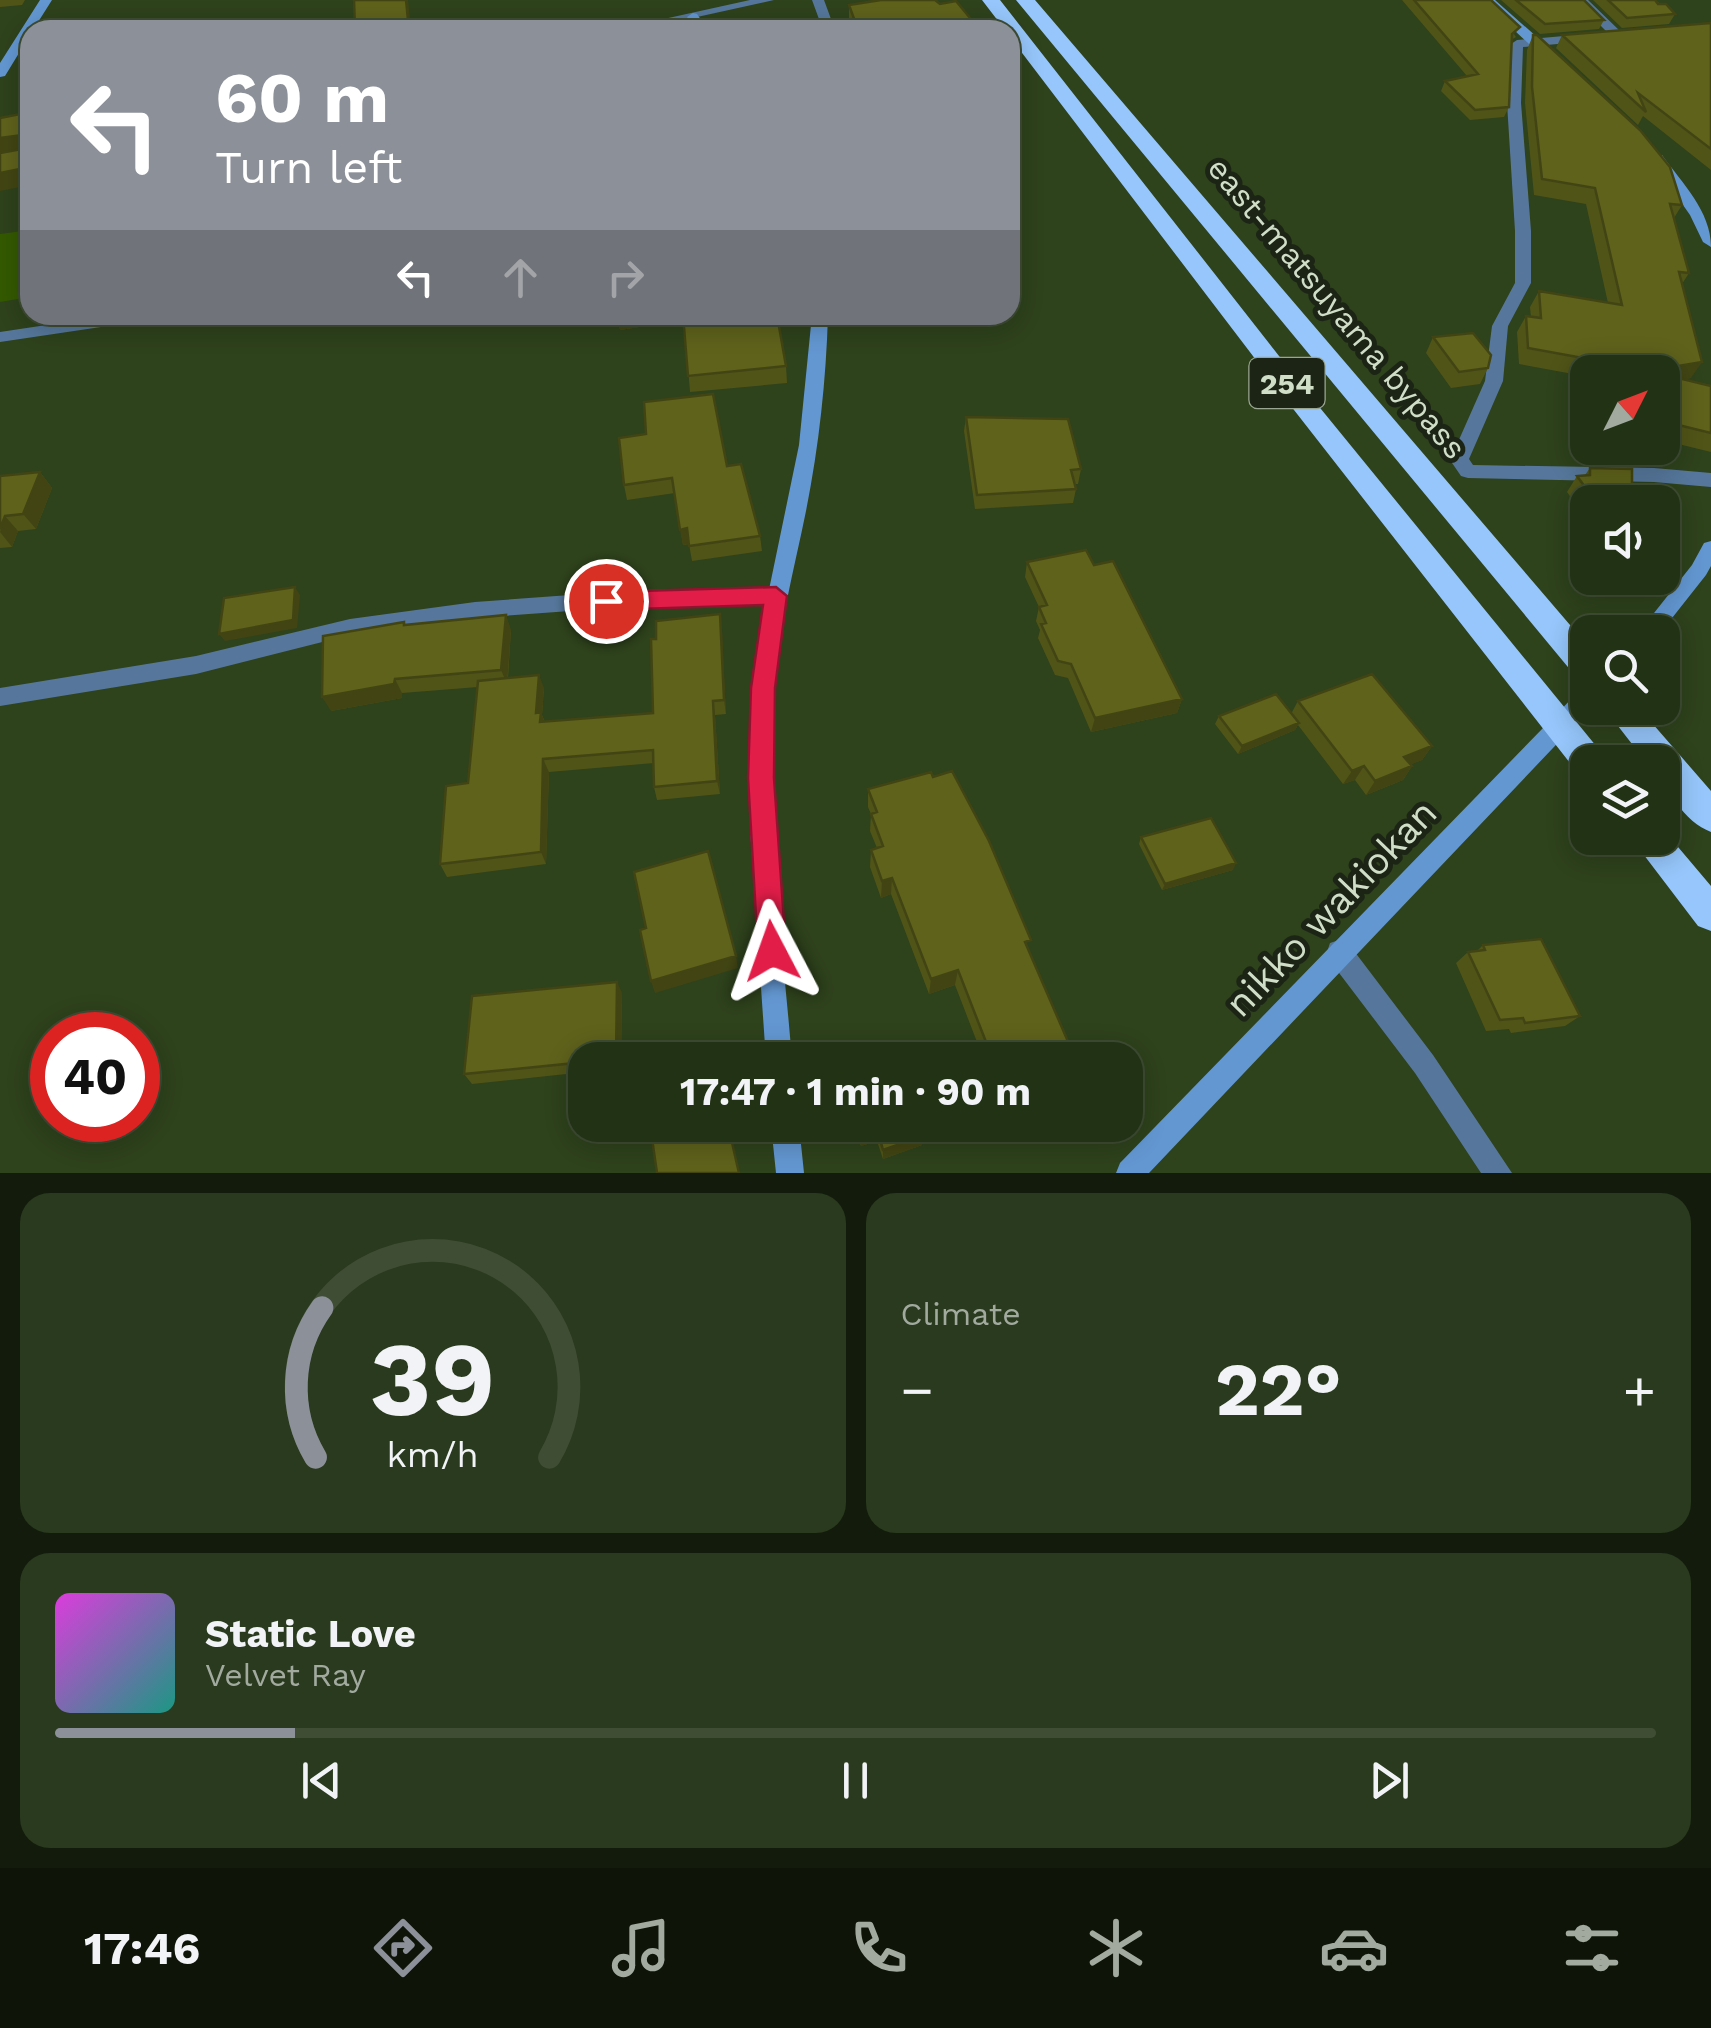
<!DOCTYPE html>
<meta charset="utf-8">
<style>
body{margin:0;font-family:"Work Sans",sans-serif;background:#2a3a1e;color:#f1f3f6;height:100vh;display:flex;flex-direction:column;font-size:38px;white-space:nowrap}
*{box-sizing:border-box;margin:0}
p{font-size:32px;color:#a2aaa0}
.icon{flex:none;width:55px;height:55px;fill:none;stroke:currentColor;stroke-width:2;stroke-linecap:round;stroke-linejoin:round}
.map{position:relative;height:1173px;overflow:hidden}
.panel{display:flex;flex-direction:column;gap:20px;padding:20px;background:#131c0c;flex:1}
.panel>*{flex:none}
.top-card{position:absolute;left:20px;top:20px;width:1000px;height:305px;border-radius:30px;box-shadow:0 5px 25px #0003,0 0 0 2px #3f4d34;background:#8c9099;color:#fff;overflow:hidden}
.needle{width:65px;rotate:48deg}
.buttons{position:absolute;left:1570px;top:355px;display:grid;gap:20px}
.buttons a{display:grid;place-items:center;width:110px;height:110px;border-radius:20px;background:#223215;box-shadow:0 5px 25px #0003,0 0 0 2px #3f4d34;font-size:50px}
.speed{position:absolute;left:30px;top:1012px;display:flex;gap:20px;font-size:50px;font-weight:700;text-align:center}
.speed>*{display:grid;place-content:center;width:130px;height:130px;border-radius:50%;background:#223215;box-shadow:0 5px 25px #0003,0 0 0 2px #3f4d34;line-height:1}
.speed .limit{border:15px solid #d22;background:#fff;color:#111}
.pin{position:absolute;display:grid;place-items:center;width:85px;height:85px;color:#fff;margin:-42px;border:5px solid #fff;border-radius:50%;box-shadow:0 2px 10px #0007}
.me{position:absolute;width:110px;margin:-55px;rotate:356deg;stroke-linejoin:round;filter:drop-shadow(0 0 8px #0008)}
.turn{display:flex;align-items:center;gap:35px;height:210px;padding:0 30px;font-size:45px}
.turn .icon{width:130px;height:130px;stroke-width:2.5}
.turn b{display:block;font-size:70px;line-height:85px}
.lanes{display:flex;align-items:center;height:95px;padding:0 30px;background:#0003;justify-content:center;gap:50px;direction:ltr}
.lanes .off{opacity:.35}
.big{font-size:75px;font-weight:700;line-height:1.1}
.panel .card{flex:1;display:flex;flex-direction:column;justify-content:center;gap:15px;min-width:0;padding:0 35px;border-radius:30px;background:#2a3a1e}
.panel .dial{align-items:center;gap:0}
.dial svg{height:260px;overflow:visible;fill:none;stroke:#3f4d34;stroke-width:7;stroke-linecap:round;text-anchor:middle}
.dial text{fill:#f1f3f6;stroke:none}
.song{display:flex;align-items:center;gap:30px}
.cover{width:120px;height:120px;border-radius:15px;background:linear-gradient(135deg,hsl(300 70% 55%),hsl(170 70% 35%))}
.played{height:10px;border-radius:5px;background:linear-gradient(90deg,#8c9099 15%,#3f4d34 15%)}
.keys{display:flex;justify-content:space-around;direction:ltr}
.heat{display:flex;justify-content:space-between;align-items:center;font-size:55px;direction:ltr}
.panel .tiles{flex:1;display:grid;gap:20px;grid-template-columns:1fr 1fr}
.card:last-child{grid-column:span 2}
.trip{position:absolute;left:568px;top:1042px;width:575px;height:100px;border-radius:30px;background:#223215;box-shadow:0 5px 25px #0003,0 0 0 2px #3f4d34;font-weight:700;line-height:100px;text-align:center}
.menu{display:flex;height:160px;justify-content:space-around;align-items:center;background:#0e1408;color:#a2aaa0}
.menu .icon{width:70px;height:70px}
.menu .selected{color:#8c9099}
.menu b{font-size:45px;color:#f1f3f6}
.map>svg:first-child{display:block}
.green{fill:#335900}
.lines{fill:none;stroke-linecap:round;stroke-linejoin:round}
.lane{fill:#56779b;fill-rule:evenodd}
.street{fill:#56779b;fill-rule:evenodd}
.secondary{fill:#6397d1;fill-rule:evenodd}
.highway{fill:#96c6fb;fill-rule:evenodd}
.wall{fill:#515417}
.shaded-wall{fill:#424513}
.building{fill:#5e621b;stroke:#424513;stroke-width:2.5}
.route{fill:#e11d48;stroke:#92132f;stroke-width:2.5}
.labels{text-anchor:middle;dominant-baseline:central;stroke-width:10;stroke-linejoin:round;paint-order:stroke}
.shield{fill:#1c2515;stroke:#9aa692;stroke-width:2.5}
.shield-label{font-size:30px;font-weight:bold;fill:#d0ddc7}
.street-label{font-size:32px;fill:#d0ddc7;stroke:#1c2515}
.near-street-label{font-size:38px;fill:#d0ddc7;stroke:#1c2515}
</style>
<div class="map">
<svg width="1711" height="1173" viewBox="0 0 1711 1173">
<rect width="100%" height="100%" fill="#2e421c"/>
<path class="green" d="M30 230V297L0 302V234Z"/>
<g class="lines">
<path class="lane" d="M1575 0H1588L1622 33V39H1614Z
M776 588 783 590 786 596 783 602 776 604 639 606 475 618 350 635 196 674 0 706V688L196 656 350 619 475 602 639 590Z"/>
<path class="street" d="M750 0H774L638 30H614Z
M812 0H824L835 30H823Z
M1587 34 1591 35V41L1523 47 1521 103 1531 231V283L1508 326 1503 381 1469 459 1473 465 1654 468 1711 473V487L1654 482 1468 478 1461 476 1450 460 1485 381 1492 326 1515 283V231L1507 103 1511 44 1517 40Z
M113 315H156L148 320 0 342V332Z
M1339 940 1348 943 1433 1055 1512 1173H1481L1415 1073 1330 961 1327 952 1330 943Z"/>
<path class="secondary" d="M40 0H52L33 30H30V35L5 76 0 77V63Z
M1482 0H1495L1555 53V59H1545Z
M693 13 697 14 708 30H696L687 17Z
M1652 155H1662C1682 183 1711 211 1711 247L1703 242 1690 215 1650 158Z
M812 315H828C826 381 819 446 806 511 794 570 778 629 774 689 765 813 782 937 792 1060H766L750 828 752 689 759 638 799 445Z
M1711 541V566L1706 575 1661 632H1639L1692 565 1704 543Z
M1588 687V708H1591L1149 1173H1116L1120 1163 1580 690Z
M771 1125H799L804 1173H776Z"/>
<path class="highway" d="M982 0H1000L1312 398 1601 752 1606 762H1588V776L1577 772 1294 410 1010 37V30H1005Z
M1016 0H1035L1588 646V682L1577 678Z
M1604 708H1639L1711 791V832C1685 822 1662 789 1662 762H1646Z
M1662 828 1711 886V931L1698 926 1631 838H1662Z"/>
</g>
<path class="wall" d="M0 0H25L22 5 0 7Z
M1402 0H1491L1516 37 1511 40 1509 107 1504 117 1470 120 1441 91 1445 81 1467 76Z
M1501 0H1584L1604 20 1599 29 1540 34Z
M1593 0H1655L1675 14 1669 24 1622 28Z
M940 4 980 30H853L849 20V5Z
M1711 23V170L1643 116 1638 125 1556 48 1562 35Z
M1533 35 1682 205 1674 218 1689 273 1682 284 1691 378 1684 379 1711 386V452L1662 440V372H1588V448H1643L1640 452 1631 450 1621 464 1581 463 1584 376 1519 364 1517 332 1526 316 1531 317 1530 307 1539 291 1608 303 1586 204 1534 195 1525 103 1527 50Z
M612 315H795L794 321 778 323 786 366 787 383 690 392 684 320 620 330 619 325H614Z
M1433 337 1488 368 1480 384 1451 388 1426 353Z
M966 417 1081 469 1078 484H1075L1076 489 1073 503 975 509 964 431Z
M727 466 760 536 762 551 692 561 689 544 683 545 675 493 627 500 624 485Z
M1590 468 1632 491 1640 502H1588V522L1567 492 1577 476 1585 475Z
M40 472 52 488 36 529 18 531 12 547 0 548V476Z
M1027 562 1094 565 1182 699 1177 713 1091 732 1068 678 1055 675 1038 638 1040 630 1036 621 1039 607 1025 577Z
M720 614 726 714 715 715 720 794 657 800 654 787V763L549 772 546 864 447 877 440 864 468 783 478 687 402 693V698L331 711 404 622 405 625 511 630 508 678 544 688 542 715 545 722 653 713 656 639Z
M1298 701 1432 746 1422 760 1411 764 1412 766 1403 780 1366 795 1355 780 1343 784 1298 725 1295 730 1238 754 1215 724 1219 716 1291 714Z
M868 789 1028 950 1076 1060H984L955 985 929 994 891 894 881 898 870 867 871 850 877 848 870 831 871 814 868 807Z
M1141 837 1233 870 1162 890 1139 844Z
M1483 945 1580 1016 1565 1026 1511 1033 1509 1029 1486 1031 1456 963 1468 952 1478 950Z
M622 993 621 1060H585V1072L472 1084 464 1074Z
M854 1125H919L922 1145 883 1159 877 1141 861 1146Z"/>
<path class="shaded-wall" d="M406 0H408L411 30H409Z
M23 135 30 146 0 155V138Z
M30 167V185L0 191V173Z
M612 315H684L685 320 620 330 619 324 614 325Z
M776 315H795L794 321 777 323Z
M1702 362 1691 378 1662 383V372H1649Z
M40 472 52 488 36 529 23 514Z
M5 516 18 531 12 547 0 532Z
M687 528 689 544 683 545 680 530Z
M295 587 300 595 297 628 225 641 219 634Z
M720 614 722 629 726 714 724 700Z
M506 615 511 630 507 684 501 670Z
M539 675 544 688 542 715 546 726V735L536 713Z
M395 679 402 693V698L331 711 322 697Z
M1182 699 1177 713 1091 732 1095 718Z
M713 701 715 715 720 794 717 781Z
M1299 723 1295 730 1238 754 1242 746Z
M1432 746 1422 760 1395 771 1404 757Z
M543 759 549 772 546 864 541 852Z
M1364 766 1355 780 1343 784 1352 771Z
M1412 766 1403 780 1366 795 1375 781Z
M1236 863 1233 870 1162 890 1165 884Z
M892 878 891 894 881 898 882 881Z
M736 956 738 968 655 993 651 981Z
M958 970 955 985 929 994 931 979Z
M617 982 622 993 621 1060 616 1059Z
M878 1132 877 1141 861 1146V1137Z
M923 1136 922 1145 883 1159V1150Z"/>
<path class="building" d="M354 0H406L409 30H355Z
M881 0H935L940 4 956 1 980 30H858L849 5Z
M1414 0H1491L1520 27 1512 34 1509 107 1475 110 1445 81 1478 74Z
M1516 0H1584L1604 20 1545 24Z
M1608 0H1655L1658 4H1666L1675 14 1627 18Z
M1711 23V149L1638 93 1646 112 1562 35Z
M1533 35H1537L1640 130 1670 167 1682 205 1670 204 1689 273 1679 272 1702 362 1649 371 1654 372H1594V360L1528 348 1526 316 1541 318 1539 291 1622 305 1595 188 1542 179 1532 87Z
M30 112V167L0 173V153L22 149 23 135 0 138V118Z
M683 315H777L786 366 688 376Z
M1473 333 1491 355 1488 368 1459 372 1433 337Z
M1662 374 1711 386V433L1662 421Z
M713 394 727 466 741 464 760 536 689 546 687 528 680 530 672 478 624 485 619 438 646 434 644 402Z
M966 417 1068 419 1081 469 1071 470 1076 489 977 495Z
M1590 468 1632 469V491L1640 502H1596L1577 476 1590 475Z
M40 472 23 514 5 516 0 529V476Z
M1086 550 1094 565 1113 561 1182 699 1095 718 1071 664 1058 661 1041 624 1046 623 1039 607 1047 605 1027 562Z
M295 587 293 620 219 634 224 598Z
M720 614 724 700 713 701 717 781 654 787 653 750 543 759 541 852 440 864 446 786 468 783 478 681 539 675 536 713 541 712 540 722 653 713 651 639H656V621Z
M506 615 501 670 395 679 394 684 322 697 323 636 404 622V625Z
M1372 674 1432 746 1404 757 1412 766 1375 781 1364 766 1352 771 1298 701Z
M1276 694 1299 723 1242 746 1219 716Z
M952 771 989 841 1031 940 1025 942 1076 1060H993L958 970 931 979 892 878 882 881 871 850 883 846 871 814 877 812 868 789 931 772 933 777Z
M1211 818 1236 863 1165 884 1141 837Z
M708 851 736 956 651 981 640 930 646 928 634 872Z
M1541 939 1580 1016 1525 1023 1523 1018 1500 1020 1468 952 1485 950 1483 945Z
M617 982 616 1059 585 1060V1062L464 1074 472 996Z
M893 1050 897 1060H863Z
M650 1125H728L739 1173H657Z
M857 1125H919L923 1136 883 1150 878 1132 861 1137Z"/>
<path class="route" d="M776 587 787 596 775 688 774 778 786 951 782 961 772 965 762 961 758 951 748 778 751 688 763 605 606 610 594 601 606 592Z"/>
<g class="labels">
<rect class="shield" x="1249.5" y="358" width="75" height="50" rx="8"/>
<g class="shield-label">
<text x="1287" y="383">254</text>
</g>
<g class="street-label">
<text transform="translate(1337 308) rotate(50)">east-matsuyama bypass</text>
</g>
<g class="near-street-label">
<text transform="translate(1331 908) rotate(-46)">nikko wakiokan</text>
</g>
</g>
</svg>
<div class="buttons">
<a><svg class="needle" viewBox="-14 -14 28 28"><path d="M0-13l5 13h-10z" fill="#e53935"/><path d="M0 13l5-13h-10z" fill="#a2aaa0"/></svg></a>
<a><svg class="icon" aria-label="sound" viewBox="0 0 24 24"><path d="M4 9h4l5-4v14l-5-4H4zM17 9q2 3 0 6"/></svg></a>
<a><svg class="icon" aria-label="search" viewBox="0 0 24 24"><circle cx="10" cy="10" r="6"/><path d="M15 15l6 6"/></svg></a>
<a><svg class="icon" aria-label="layers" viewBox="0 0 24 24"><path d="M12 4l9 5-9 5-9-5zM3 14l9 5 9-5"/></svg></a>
</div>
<div class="speed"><div class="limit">40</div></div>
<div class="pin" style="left:606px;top:601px;background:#d93025"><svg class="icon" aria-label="arrive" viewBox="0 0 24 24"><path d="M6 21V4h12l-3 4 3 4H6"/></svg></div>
<svg class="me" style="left:772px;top:951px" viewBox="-20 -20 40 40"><path d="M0-17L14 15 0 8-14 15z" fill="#e11d48" stroke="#fff" stroke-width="4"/></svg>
<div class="trip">17:47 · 1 min · 90 m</div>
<div class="top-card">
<div class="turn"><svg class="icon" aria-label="left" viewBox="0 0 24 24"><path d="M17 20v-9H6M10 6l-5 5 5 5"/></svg><div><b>60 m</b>Turn left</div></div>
<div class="lanes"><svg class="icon" aria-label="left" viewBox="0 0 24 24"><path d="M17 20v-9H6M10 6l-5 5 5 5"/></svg><svg class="icon off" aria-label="ahead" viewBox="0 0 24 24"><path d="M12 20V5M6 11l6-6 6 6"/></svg><svg class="icon off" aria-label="right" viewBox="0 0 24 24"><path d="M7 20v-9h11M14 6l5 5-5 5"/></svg></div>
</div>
</div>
<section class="panel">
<div class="tiles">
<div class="card dial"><svg viewBox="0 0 100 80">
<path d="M14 69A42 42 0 1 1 86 69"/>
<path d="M14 69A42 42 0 0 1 16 23" stroke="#8c9099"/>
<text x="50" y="56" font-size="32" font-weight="700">39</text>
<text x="50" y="72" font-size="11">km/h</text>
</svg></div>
<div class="card"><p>Climate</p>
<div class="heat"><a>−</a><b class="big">22°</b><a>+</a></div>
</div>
<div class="card">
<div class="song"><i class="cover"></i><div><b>Static Love</b><p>Velvet Ray</p></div></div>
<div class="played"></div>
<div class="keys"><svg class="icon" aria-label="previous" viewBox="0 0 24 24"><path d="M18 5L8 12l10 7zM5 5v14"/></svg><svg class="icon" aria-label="pause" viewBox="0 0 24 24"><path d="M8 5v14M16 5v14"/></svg><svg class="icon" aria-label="next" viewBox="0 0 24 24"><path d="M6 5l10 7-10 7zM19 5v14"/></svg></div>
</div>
</div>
</section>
<nav class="menu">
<b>17:46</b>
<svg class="icon selected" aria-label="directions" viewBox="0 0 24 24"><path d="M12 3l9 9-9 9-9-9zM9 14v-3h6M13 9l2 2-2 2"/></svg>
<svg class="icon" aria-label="music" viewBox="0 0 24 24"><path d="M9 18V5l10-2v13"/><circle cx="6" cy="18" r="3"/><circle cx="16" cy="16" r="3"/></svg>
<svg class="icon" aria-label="phone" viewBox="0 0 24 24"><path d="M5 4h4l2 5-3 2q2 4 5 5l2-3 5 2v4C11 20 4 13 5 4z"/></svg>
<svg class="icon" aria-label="climate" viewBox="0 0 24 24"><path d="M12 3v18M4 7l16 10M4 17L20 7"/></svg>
<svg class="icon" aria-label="car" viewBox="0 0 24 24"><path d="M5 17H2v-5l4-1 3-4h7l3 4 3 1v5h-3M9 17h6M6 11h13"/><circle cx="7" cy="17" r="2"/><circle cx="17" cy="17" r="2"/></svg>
<svg class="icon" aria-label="filters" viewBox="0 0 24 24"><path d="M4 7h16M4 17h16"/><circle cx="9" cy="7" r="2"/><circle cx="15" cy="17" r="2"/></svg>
</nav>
